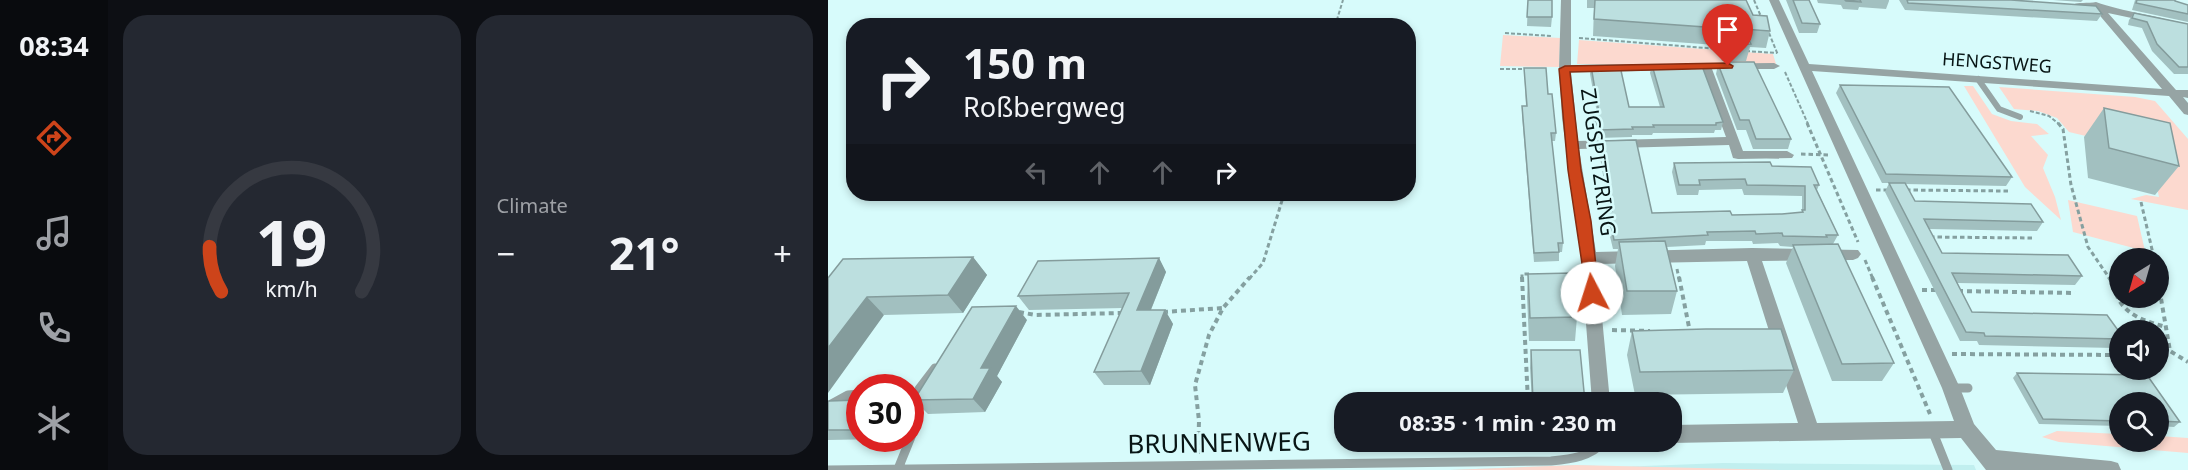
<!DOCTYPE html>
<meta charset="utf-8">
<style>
body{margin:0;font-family:"Noto Sans",sans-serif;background:#242831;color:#f1f3f6;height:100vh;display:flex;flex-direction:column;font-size:22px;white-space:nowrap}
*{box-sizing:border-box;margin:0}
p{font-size:20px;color:#9ea1a6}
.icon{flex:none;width:33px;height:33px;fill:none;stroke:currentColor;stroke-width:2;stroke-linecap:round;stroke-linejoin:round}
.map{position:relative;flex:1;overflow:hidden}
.side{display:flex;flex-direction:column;gap:15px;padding:15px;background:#0d0f14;width:720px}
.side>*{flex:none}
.guide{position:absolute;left:18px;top:18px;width:570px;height:183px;border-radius:24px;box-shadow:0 3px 9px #0003;background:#171b24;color:#f1f3f6;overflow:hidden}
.needle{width:39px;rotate:217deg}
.tools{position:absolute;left:1281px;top:248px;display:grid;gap:12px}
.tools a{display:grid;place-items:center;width:60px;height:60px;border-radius:50%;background:#171b24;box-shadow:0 3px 9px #0003;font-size:30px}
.speed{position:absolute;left:18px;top:374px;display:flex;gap:12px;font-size:30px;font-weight:700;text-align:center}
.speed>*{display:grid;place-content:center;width:78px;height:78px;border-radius:50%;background:#171b24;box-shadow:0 3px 9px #0003;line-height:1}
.speed .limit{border:9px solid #d22;background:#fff;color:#111}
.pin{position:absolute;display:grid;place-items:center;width:51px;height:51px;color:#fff;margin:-62px -26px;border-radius:50% 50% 50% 0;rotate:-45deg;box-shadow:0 0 6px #0007}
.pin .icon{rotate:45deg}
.me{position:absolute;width:66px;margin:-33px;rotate:355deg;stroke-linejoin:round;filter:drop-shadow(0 0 4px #0008)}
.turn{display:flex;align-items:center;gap:21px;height:126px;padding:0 18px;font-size:27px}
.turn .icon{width:78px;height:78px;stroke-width:2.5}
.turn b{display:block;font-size:42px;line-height:51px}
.lanes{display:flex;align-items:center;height:57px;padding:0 18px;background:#0003;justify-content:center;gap:30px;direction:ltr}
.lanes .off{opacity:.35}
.big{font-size:45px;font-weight:700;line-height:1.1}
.side .card{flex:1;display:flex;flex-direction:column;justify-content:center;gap:9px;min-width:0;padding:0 21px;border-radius:24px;background:#242831}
.side .dial{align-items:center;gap:0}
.dial svg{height:156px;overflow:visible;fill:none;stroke:#363941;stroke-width:7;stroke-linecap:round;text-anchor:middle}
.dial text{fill:#f1f3f6;stroke:none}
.heat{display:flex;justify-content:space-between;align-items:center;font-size:33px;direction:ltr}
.side .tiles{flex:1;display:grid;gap:15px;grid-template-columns:repeat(2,1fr)}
.trip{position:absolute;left:506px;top:392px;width:348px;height:60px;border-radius:24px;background:#171b24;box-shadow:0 3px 9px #0003;font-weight:700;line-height:60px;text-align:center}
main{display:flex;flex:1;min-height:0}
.menu{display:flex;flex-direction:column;width:108px;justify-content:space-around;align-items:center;background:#090b0e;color:#9ea1a6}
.menu .icon{width:42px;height:42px}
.menu .on{color:#cd441a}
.menu b{font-size:27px;color:#f1f3f6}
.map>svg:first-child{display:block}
.built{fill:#c1efef}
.green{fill:#fcd9cf}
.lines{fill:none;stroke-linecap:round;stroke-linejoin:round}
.path-far2{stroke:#85a0a0;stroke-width:2;stroke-dasharray:4 2;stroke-linecap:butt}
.path-far1{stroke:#85a0a0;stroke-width:3;stroke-dasharray:4.5 3;stroke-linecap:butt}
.path{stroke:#85a0a0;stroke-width:4;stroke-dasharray:5 4;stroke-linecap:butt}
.service-far1{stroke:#96a4a4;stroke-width:6}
.service{stroke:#96a4a4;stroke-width:9}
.minor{fill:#96a4a4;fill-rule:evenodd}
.wall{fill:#a2c0c0}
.shaded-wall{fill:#849c9c}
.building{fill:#bcdfdf;stroke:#849c9c;stroke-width:1.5}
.route{fill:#cd441a;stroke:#852c11;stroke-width:1.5}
.labels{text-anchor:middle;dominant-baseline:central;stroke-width:5;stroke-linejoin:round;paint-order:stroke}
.far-street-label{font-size:18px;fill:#081515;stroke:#d7fbfb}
.street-label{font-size:21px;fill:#081515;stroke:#d7fbfb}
.near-street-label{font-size:26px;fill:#081515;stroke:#d7fbfb}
</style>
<main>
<nav class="menu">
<b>08:34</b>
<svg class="icon on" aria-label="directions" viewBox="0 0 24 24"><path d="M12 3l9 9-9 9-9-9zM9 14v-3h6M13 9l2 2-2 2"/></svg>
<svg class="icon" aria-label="music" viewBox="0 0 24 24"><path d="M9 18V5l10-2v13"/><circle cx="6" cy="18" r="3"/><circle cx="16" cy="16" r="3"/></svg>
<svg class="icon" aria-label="phone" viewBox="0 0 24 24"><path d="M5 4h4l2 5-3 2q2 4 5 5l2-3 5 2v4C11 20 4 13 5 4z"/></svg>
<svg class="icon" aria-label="climate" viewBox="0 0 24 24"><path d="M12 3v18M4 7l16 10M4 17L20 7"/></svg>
</nav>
<section class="side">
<div class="tiles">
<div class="card dial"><svg viewBox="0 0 100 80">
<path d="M14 69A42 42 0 1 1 86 69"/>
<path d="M14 69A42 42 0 0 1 8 46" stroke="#cd441a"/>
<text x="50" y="56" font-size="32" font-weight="700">19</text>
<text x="50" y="72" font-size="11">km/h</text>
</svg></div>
<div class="card"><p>Climate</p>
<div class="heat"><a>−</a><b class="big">21°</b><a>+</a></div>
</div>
</div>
</section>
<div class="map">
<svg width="1360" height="470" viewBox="0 0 1360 470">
<rect width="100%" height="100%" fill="#d7fbfb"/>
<path class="built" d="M895 463 1146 465 1148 470H622L748 465 790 467Z"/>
<path class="green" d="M675 35 732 38 731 67 672 66Z
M751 40 945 54 948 64H749Z
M1136 86H1145L1164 114 1183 121 1209 124 1221 134 1203 136 1220 155 1215 168 1227 197 1233 220 1197 187Z
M1171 87 1307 97 1327 101 1360 139V210L1303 199 1318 195 1331 197 1321 151 1241 132 1229 118 1210 111 1186 109Z
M1240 200 1309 216 1317 251 1245 232Z
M1229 431 1291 434 1292 441H1330L1331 436 1360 438V453L1231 442 1214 437Z
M748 465 955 470H622Z"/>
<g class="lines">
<path class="path-far2" d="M926 0 934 19
M507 26 515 0
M677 33 723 36
M941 33 950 55
M751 38 891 49
M918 51 949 53
M672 69H699
M957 72 980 124
M1202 111 1221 116 1231 124"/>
<path class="path-far1" d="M979 123 1030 242
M1230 123 1235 129 1243 185 1260 247 1282 279
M973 154 1002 155
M1048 190H1062
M1078 190 1180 191
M1313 202 1326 258
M1102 237 1205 238
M1037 260 1045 279
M849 269 851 279
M421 279 435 263 456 194
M694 279V274H704"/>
<path class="path" d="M694 277 700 402
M851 277 862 332
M1044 277 1102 414
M1281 277C1286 284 1287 293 1291 300 1301 317 1320 322 1338 327
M1330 281 1342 351 1360 362
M1094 290H1108
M1130 291 1247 293
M191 312 207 315 295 313
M335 312 395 308
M784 330 822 331
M1124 354 1289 355
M370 454 371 421 367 385 381 335 395 308 422 277"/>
<path class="service-far1" d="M1150 79 1171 109 1192 117"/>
<path class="service" d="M1124 388H1140
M0 406 20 395 32 394
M1104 430 1120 470
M70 469 89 422 91 389 107 368
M0 470 723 461C744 459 762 457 777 441"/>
<path class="minor" d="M733 0H743V65L946 63 952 66 946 69H884L915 151H959L966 155 964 158 910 159 905 158 901 145 751 149 768 252 924 248 1030 250 1033 254 1030 258 1025 260 934 261 989 423 1126 421 1114 388 941 0H951L981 64 1334 89 1268 11 1248 9 1243 6C1248 1 1261 4 1268 2 1293 11 1332 17 1360 24V30L1280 13 1348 90H1360V98L1355 97 1360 103V115L1356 114 1341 96 984 71 1132 388 1146 424 1168 450 1283 461 1290 463 1293 470H1158L1133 438 843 443 839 441H843V425L970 423 919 261 769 264 782 402H764L753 258 734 118 731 69ZM873 70 898 137 750 141 743 72Z"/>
</g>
<path class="wall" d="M700 0 724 17 723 27 699 26Z
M759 0H918L925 15 942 31 938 48 922 47 918 61H894L888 45 765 36 766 8H759Z
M958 0H981L992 24 989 33H971Z
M989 0H1061V1L1058 9 1031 7 1030 10 1015 9 1013 5 990 3Z
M1071 0H1183L1274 14 1269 21 1077 10Z
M1225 0H1255L1253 2Z
M1307 0H1347V1L1360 5V22L1304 10Z
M1306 13 1360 24V74H1346L1324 51 1314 28 1300 25 1301 20Z
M900 62 963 139 960 149H925L918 130H909L888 74 890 64 900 65Z
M824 65 895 122 893 130H887L886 133H825L824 135H804V137L769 138 765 120V113H769L762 74 763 66 801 107H832L822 73Z
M696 68 720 94 728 133 727 141H724L735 243 734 252H731V261L706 262 694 115V106H698Z
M1012 85 1184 177 1178 186 1077 184 1087 201 1215 222 1209 231 1101 229 1114 253 1254 276 1247 285 1129 283 1144 312 1292 339V344L1287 348 1151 345 1149 341H1132L1057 192 1061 183H1054L1008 93Z
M1276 108 1351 166 1327 195 1260 178 1256 137Z
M772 141 824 213 904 215 954 214 973 213 974 211V196L916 195 914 189 871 190 870 195H849L844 172 846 163 944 166 991 185 989 190 1010 235 1005 244 1066 363 1054 381H1004L958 263 965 247 952 246 950 243 925 244 924 241H878L877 245 839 247 849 291 843 314 794 315 787 266 790 249H785L778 220 780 211H781L771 151Z
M145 257 159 275 135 313 56 315 0 278Z
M331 258 338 272 323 310H337L345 324 322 385H276L266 372 295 308 201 310 190 296Z
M700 274 749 317 747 341H701L699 297Z
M199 320 169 376 174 382 157 412 100 414 86 400Z
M804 331 966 370 955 393 807 395 799 355Z
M703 350 757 402H704L702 368Z
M1189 373 1319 375 1352 422 1346 427 1330 426V402H1292V426L1211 424 1185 378Z
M32 400V438H55L54 439 0 440V402Z"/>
<path class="shaded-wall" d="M145 257 159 275 135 313 120 295Z
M331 258 338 272 317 324 309 310Z
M39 297 56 315 0 393V348Z
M188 306 199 320 169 376 174 382 157 412 145 399 153 368Z
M337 310 345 324 322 385 313 371Z"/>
<path class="building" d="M700 0H724V17H699Z
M767 0H918L925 15 939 16 942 31 915 29 923 44 898 45 891 28 766 19Z
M965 0H981L992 24 974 23Z
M1017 0H1032L1033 2 1018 1Z
M1079 0H1183L1268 6 1274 14 1080 3Z
M1309 0H1347V1L1360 5V14L1308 3Z
M1306 13 1360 24V67H1351L1329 44 1319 22 1304 18Z
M900 62H926L963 139H928L921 120H912L890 64 901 65Z
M824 65 874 66 895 122 888 123V125H825L826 127H804L805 129 770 130 765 113H771L763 66H792L801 107H836Z
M696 68H718L720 94H724L728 133H723L735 243H730L731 252 706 253 694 106H699Z
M1012 85 1121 87 1184 177 1058 174Z
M1276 108 1342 123 1351 166 1281 148Z
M808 140 824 213 902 211 904 215 954 214 975 212 974 210H977V186L919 185 917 179 871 180 872 185H851L846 163 942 162 944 166 983 167 991 185H986L1010 235H998L999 237 955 236 954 233 928 234 927 231 879 232 880 235 786 240 780 211H784L772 141Z
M1061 183H1077L1087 201 1203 204 1215 222 1096 219 1114 253 1240 255 1254 276 1124 273 1144 312 1279 315 1292 333V339L1157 336 1156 333 1138 332Z
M837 241 849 291H799L791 242Z
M1010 244 1066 363 1014 364 965 245Z
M145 257 120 295 39 297 0 348V278L15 259Z
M331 258 309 310H337L313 371 266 372 301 293 190 296 210 261Z
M745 273 749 317 702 318 700 274Z
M188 306 153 368H162L145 399 86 400 144 307Z
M878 329H953L966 370 812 372 804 331Z
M703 350H752L757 402H705Z
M1189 373 1319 375 1352 422 1330 421V402H1292V421L1215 419Z
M32 400V430H0V402L1 401Z"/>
<path class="route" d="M900 63 905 66 904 68 742 72 753 170 763 221 771 293 769 297H759L740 170 731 69 737 66Z"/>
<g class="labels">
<g class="far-street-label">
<text transform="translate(1169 62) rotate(4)">HENGSTWEG</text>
</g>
<g class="street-label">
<text transform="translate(771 162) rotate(82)">ZUGSPITZRING</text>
</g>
<g class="near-street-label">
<text transform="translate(391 442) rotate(-1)">BRUNNENWEG</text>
</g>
</g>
</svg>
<div class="tools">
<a><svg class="needle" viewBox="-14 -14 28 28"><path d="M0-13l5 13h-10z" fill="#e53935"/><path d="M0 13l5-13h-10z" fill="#9ea1a6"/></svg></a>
<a><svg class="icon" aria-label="sound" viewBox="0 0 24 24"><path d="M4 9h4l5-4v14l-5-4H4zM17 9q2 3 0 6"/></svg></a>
<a><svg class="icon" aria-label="search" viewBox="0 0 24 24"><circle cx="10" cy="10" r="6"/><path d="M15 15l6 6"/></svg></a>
</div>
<div class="speed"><div class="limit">30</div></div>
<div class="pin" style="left:900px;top:66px;background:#d93025"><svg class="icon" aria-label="arrive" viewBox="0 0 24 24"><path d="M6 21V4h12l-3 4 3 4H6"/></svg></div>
<svg class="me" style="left:764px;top:293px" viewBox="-20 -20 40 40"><circle r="19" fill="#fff"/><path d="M0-13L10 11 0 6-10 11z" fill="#cd441a"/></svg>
<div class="trip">08:35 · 1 min · 230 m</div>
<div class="guide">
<div class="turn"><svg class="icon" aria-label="right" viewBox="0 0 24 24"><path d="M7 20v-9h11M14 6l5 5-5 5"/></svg><div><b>150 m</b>Roßbergweg</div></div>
<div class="lanes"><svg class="icon off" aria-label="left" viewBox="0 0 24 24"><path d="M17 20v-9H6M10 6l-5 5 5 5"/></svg><svg class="icon off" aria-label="ahead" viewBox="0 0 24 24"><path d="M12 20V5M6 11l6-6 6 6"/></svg><svg class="icon off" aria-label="ahead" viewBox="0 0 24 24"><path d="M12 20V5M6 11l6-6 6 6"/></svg><svg class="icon" aria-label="right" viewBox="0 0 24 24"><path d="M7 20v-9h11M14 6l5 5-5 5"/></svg></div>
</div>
</div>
</main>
